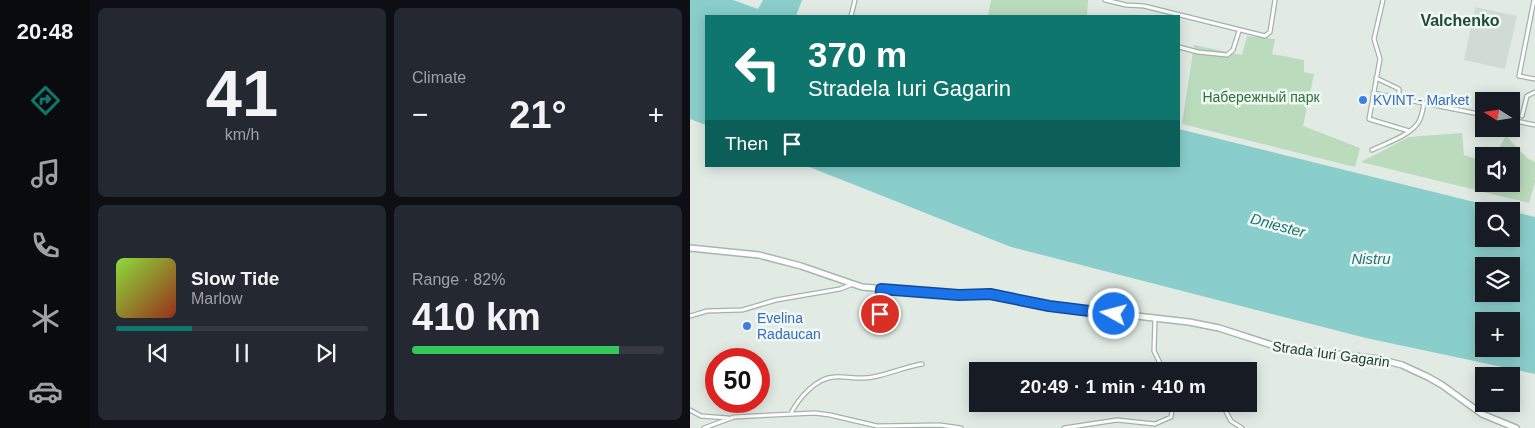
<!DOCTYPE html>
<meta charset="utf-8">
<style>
body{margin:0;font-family:Arial,sans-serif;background:#242831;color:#f1f3f6;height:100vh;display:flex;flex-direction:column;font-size:19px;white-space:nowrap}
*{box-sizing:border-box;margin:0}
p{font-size:16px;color:#9ea1a6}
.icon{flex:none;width:28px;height:28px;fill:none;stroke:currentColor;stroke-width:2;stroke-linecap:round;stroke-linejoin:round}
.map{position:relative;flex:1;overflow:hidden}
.side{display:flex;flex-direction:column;gap:8px;padding:8px;background:#0d0f14;width:600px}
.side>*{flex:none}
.hud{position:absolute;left:15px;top:15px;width:475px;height:152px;border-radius:0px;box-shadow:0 2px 12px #0003;background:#0f766e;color:#fff;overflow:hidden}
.needle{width:32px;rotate:282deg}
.controls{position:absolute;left:785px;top:92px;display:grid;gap:10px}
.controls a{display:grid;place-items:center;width:45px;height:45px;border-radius:0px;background:#171b24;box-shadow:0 2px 12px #0003;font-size:25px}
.speed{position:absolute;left:15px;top:348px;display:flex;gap:10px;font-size:25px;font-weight:700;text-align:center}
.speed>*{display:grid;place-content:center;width:65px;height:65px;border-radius:50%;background:#171b24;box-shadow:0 2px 12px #0003;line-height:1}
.speed .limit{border:8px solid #d22;background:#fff;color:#111}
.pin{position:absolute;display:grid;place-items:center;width:42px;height:42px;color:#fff;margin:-21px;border:2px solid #fff;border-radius:50%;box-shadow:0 1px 5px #0007}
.me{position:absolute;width:55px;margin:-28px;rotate:277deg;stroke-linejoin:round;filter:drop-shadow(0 0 4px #0008)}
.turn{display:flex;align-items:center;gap:18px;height:105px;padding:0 20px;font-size:22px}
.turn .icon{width:65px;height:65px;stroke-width:2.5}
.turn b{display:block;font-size:35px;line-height:42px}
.then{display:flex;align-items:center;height:48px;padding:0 20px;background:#0003;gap:10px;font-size:19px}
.big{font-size:38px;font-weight:700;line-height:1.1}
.side .widget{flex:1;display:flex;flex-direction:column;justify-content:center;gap:8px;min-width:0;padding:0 18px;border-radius:8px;background:#242831}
.side .dial{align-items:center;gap:0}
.dial b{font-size:65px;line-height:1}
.song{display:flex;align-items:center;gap:15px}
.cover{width:60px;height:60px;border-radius:8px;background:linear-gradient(135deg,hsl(90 70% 55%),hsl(10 70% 35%))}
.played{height:5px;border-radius:2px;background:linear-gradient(90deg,#0f766e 30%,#363941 30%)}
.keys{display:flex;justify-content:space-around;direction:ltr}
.heat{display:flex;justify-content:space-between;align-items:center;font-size:28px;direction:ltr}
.charge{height:8px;border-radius:4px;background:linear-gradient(90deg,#34c759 82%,#363941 0)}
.side .tiles{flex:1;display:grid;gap:8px;grid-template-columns:repeat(2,1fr)}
.trip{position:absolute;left:279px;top:362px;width:288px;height:50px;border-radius:0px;background:#171b24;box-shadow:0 2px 12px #0003;font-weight:700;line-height:50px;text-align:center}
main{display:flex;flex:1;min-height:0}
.dock{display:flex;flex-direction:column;width:90px;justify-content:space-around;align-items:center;background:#090b0e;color:#9ea1a6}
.dock .icon{width:35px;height:35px}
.dock .selected{color:#0f766e}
.dock b{font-size:22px;color:#f1f3f6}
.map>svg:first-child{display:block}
.built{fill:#cfdbd3}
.green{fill:#badbbc}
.water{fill:#8acecb;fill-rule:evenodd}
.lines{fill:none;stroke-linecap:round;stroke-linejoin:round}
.street-casing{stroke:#a4b3aa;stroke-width:5.5}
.secondary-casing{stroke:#a2b9ad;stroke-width:8}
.street{stroke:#fff;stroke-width:3}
.secondary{stroke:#fff;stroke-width:5}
.route-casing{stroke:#114b97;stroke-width:12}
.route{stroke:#1a73e8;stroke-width:9}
.shop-dot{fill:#3f7fe0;stroke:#f1f8f3;stroke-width:2}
.labels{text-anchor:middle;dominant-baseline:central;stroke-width:5;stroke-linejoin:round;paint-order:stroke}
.park-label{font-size:14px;fill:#2d703a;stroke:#f1f8f3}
.shop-label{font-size:14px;fill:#366cbe;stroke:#f1f8f3;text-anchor:start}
.street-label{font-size:14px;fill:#223b2f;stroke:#f1f8f3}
.water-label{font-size:15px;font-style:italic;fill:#1e7472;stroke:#f1f8f3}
.quarter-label{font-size:16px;font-weight:bold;fill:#1e4c38;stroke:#f1f8f3}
</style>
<main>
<nav class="dock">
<b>20:48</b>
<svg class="icon selected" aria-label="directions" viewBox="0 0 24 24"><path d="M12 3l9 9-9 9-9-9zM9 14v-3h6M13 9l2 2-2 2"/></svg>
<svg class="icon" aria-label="music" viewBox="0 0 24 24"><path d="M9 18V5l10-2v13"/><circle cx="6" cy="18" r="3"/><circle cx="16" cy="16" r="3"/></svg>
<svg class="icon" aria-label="phone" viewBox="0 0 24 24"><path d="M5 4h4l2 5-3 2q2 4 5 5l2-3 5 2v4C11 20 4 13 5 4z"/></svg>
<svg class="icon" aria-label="climate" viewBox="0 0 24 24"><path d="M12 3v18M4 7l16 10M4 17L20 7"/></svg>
<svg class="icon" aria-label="car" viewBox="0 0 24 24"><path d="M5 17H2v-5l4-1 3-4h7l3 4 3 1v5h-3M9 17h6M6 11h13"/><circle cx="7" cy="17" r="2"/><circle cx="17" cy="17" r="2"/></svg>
</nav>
<section class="side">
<div class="tiles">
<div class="widget dial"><b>41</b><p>km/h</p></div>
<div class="widget"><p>Climate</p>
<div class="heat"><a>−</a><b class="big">21°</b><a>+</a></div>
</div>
<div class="widget">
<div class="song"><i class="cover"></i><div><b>Slow Tide</b><p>Marlow</p></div></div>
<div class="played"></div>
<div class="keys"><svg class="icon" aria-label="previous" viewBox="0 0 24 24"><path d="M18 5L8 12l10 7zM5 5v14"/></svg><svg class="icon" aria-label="pause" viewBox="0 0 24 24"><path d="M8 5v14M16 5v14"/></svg><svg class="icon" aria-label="next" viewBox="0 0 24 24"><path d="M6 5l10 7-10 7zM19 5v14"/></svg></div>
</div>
<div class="widget"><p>Range · 82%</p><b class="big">410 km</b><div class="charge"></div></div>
</div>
</section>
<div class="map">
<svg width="845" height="428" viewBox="0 0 845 428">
<rect width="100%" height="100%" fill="#e1ebe4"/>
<path class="built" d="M785 7 827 16 815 69 774 60Z"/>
<path class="green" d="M301 0H398L397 16H298Z
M557 36 585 39 582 54 614 60V72L624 74 613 126 670 148 665 167 492 124 504 45 552 55Z
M772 133 774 155 794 162V184H821V156H804L816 136 837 158 845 162V182L839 203 671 162 719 137Z"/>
<path class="water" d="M0 0H43L68 9 73 0H112L106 16H16V125L0 119Z
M489 129 821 211H794V239H821V211L845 217V374L676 338 321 247 117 166H489ZM794 266H821V294H794ZM794 321H821V349H794Z"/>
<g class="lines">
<defs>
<path id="street" d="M415 0 436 5 454 6 575 36 580 32 585 0
M693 0 684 39 690 59 679 119 719 131
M844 0 829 76 845 79
M161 16 165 0
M489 47 508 52 537 55 543 50 549 31
M686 78 709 89V97
M683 93 794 115
M832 116 837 96 845 92
M821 120 845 125
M682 150C696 143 719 136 728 123 732 117 733 110 734 103
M0 316 17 311 52 310 86 300 150 289 163 284
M465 319 464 351 474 371
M178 323C195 312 192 307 191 289
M532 404 541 421 552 428
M0 410 11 416 38 418
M101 413C109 398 126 378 144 377 157 376 170 380 183 377 200 374 214 367 232 364
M14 428 44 417 125 413 140 415 187 426 250 425 271 428
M374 428 427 420 465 424 481 417 483 404"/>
<path id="secondary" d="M0 248 69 255 111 266 172 287 269 295 300 294 359 306 499 322 529 328 588 347 689 359 712 365 738 377 752 385 792 414 826 428"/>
</defs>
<use href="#street" class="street-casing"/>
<use href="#secondary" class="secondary-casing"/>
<use href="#street" class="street"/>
<use href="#secondary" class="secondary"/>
</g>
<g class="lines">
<defs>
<path id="route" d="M190 314 191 289 269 295 300 294 359 306 424 314"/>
</defs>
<use href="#route" class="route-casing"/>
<use href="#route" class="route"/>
</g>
<g class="shop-dot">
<circle cx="673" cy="100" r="5"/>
<circle cx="57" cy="326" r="5"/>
</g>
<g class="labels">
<g class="park-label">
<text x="571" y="97">Набережный парк</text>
</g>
<g class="shop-label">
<text x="683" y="100">KVINT - Market</text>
<text x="67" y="318">Evelina<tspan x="67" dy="16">Radaucan</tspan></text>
</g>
<g class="street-label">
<text transform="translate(641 354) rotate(8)">Strada Iuri Gagarin</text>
</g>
<g class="water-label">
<text transform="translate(588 225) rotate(15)">Dniester</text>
<text x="681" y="258">Nistru</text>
</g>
<g class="quarter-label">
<text x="770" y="20">Valchenko</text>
</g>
</g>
</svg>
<div class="controls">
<a><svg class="needle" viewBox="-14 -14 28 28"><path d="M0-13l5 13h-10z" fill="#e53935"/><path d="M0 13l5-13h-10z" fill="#9ea1a6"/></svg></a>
<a><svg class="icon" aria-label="sound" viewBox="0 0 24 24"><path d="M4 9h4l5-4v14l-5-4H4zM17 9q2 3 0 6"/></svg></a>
<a><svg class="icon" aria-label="search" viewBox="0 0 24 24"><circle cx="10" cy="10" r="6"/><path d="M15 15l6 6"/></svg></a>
<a><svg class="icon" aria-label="layers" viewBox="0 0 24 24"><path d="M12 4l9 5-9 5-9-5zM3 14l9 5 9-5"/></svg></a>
<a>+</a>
<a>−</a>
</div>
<div class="speed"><div class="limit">50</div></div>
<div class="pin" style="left:190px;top:314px;background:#d93025"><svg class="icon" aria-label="arrive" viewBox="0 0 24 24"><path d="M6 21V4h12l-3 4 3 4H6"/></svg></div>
<svg class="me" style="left:424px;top:314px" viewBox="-20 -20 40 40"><circle r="17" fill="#1a73e8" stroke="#fff" stroke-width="3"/><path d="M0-11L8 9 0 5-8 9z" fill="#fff"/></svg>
<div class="trip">20:49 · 1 min · 410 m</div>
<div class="hud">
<div class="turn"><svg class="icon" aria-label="left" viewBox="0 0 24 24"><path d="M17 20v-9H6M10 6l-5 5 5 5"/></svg><div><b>370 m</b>Stradela Iuri Gagarin</div></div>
<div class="then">Then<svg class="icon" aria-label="arrive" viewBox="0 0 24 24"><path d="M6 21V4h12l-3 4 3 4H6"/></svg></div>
</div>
</div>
</main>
